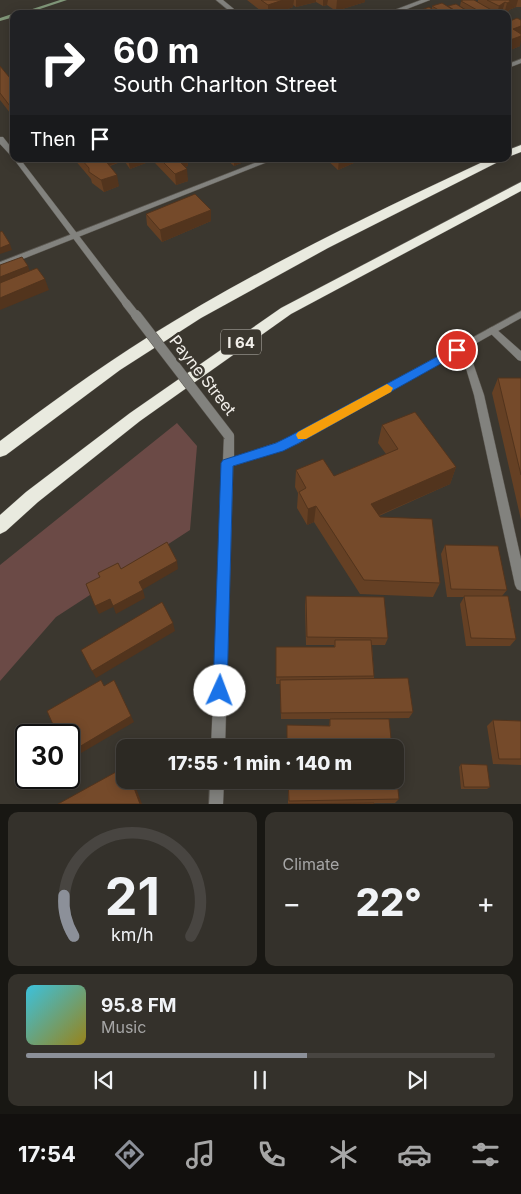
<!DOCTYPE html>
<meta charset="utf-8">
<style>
body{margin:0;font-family:Inter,sans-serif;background:#34312b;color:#f1f3f6;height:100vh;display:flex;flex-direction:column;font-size:19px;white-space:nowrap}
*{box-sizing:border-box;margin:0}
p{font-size:16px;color:#a6a6a6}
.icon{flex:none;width:28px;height:28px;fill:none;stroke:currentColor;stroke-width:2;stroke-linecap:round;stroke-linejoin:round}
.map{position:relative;height:804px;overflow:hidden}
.details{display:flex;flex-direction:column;gap:8px;padding:8px;background:#181713;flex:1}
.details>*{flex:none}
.hud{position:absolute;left:10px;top:10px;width:501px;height:152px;border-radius:10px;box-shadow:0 2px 12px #0003,0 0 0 1px #484541;background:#202124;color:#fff;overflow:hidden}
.speed{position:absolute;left:15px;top:724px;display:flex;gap:10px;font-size:25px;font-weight:700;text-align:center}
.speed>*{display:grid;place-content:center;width:65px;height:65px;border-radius:50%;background:#2c2923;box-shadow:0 2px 12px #0003,0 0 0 1px #484541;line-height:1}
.speed .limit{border:2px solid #111;border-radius:8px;background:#fff;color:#111}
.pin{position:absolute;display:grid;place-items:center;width:42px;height:42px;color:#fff;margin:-21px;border:2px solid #fff;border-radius:50%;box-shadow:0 1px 5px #0007}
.me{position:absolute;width:55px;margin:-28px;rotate:2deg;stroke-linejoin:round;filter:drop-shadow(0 0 4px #0008)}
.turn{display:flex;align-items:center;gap:18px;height:105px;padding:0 20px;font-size:22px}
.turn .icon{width:65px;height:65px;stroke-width:2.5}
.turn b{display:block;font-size:35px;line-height:42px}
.then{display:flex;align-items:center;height:48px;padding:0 20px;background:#0003;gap:10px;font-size:19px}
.big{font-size:38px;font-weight:800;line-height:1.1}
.details .card{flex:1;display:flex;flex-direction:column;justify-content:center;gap:8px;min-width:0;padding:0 18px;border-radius:10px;background:#34312b}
.details .dial{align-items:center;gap:0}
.dial svg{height:130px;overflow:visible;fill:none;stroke:#484541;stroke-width:7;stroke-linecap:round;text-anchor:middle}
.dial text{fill:#f1f3f6;stroke:none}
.song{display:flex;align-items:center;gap:15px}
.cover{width:60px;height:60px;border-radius:8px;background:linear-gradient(135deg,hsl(190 70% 55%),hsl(50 70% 35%))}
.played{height:5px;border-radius:2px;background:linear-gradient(90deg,#8c9099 60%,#484541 60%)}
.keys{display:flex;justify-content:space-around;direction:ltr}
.heat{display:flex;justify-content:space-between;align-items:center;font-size:28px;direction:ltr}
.details .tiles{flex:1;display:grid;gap:8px;grid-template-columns:1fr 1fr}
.card:last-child{grid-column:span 2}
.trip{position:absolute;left:116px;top:739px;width:288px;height:50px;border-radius:10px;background:#2c2923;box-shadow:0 2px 12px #0003,0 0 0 1px #484541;font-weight:800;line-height:50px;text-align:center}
.menu{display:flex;height:80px;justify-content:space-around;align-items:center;background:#12100e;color:#a6a6a6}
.menu .icon{width:35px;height:35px}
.menu .on{color:#8c9099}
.menu b{font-size:22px;color:#f1f3f6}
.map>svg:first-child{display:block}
.green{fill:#6b4a46}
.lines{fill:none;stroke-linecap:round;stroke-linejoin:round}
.stream{fill:#809779;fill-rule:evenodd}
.service-casing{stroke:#58544d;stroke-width:1}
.minor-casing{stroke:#58544d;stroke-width:1}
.motorway-casing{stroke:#58544d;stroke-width:1}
.service{fill:#82827e;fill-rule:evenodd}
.minor{fill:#82827e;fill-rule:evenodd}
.motorway{fill:#e9eadf;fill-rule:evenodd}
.minor-bridge-far1-casing{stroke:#58544d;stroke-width:9;stroke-linecap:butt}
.minor-bridge-casing{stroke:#58544d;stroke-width:11;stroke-linecap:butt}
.minor-bridge-far1{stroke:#82827e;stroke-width:8}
.minor-bridge{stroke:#82827e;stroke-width:10}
.wall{fill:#654024}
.shaded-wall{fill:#52341d}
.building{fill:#754a2a;stroke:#52341d}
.route{fill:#1a73e8;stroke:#114b97}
.slow{fill:#f59e0b}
.labels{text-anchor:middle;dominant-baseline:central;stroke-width:5;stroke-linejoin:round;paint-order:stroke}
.shield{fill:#3b372f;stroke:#bbb8b2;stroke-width:1}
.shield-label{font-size:15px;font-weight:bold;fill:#f2efea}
.street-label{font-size:16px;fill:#f2efea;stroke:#3b372f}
</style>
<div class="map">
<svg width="521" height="804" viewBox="0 0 521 804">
<rect width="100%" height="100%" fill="#3b372f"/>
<path class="green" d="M177 423 197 446 190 530 56 617 0 681V565Z"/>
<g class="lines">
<path class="stream" d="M60 0H67L25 14H17Z
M12 14H14V17L0 21V18Z"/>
<defs>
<path id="service" d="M521 59V63L508 68V64Z
M265 159H275L0 268V262Z
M492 327 495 328 521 351V361L518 360 489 332 487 330Z
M457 346 460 347 472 360 484 395 521 559V591L517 589 515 585 474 395 465 365 452 350Z"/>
<path id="minor" d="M216 0H223L240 14H233Z
M421 0H430L394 14H384Z
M0 137H3L14 151V159H20L129 301 130 303 129 305H123L13 158 0 144Z
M521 311V318L299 443 283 450 233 466 225 748H211L224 436 225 433 229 432 233 433 234 436V457L276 443 291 437Z
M210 780H224L223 804H209Z"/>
<path id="motorway" d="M521 145V152L508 157V150Z
M489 159H504L328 248 201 318 120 370 6 455 0 457V441C48 405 97 369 148 337 257 269 373 213 489 159Z
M521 182V191L291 314 140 421 38 502 6 531 0 534V515L26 492 130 413 281 308Z"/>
</defs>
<use href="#service" class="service-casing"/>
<use href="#minor" class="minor-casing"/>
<use href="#motorway" class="motorway-casing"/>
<use href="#service" class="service"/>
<use href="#minor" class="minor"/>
<use href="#motorway" class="motorway"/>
<defs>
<path id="minor-bridge-far1" d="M126 303 137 317"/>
<path id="minor-bridge" d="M136 315 229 436"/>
</defs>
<use href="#minor-bridge-far1" class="minor-bridge-far1-casing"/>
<use href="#minor-bridge" class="minor-bridge-casing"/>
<use href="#minor-bridge-far1" class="minor-bridge-far1"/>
<use href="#minor-bridge" class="minor-bridge"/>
</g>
<path class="wall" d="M247 0H365V2L336 11 327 5 323 6 316 2 296 7 293 5V7L274 14H265Z
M478 0H521V7H516L509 10 508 12 504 14 502 12 500 14H473L460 6 461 1 478 2Z
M432 6H448L472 14H419V11L432 9Z
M508 22 520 46 508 51Z
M0 66 14 83V118L0 100Z
M74 159H122L123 161 110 166 119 186 104 192 92 183 91 179Z
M124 159H151V161L130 169 125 162Z
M154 159H187L188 166 185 167 188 181 176 185 155 163Z
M226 159H255L248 161 246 159V161L234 166Z
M326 159H356V162L338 170Z
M211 210V221L162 242 147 225 146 214Z
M498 378H521V520L492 393Z
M382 425 456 467 450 484 379 516 440 583 433 597 360 594 314 522 307 525 297 508 298 493 295 487 296 470 334 476 386 454 378 443Z
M445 545 507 590 502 596 516 639 510 646H466L460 604 464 597H447L441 554Z
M306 596 388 638 385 645H372L374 676V678L413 712 409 718 332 719 392 748H287V725L329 726 330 719H281L280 684H276V647H334V645H306L305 605Z
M493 720 521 721V765L493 764 487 726Z
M461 764 490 787 487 789H461L459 767Z
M288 780H395L399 799 395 803 288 804Z"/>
<path class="shaded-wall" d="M283 0H294L293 7 274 14H268V5Z
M296 0H316V2L296 7Z
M323 0H328L327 5 323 6Z
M337 0H365V2L336 11Z
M510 0H518L516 7 509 10 508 12 504 14 507 3Z
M505 2 502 12 500 14H497L499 6Z
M521 26V41L520 46 508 51 513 29Z
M104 159H122L123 161 105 167Z
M128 159H151V161L130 169Z
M177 159H187L188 166 178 169Z
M237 159H246V161L234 166V160Z
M248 159H255L248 161Z
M339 159H356V162L338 170Z
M187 169 188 181 176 185 175 174Z
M117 175 119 186 104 192 101 180Z
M211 210V221L162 242 160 230Z
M10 244 12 250 0 254V248Z
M28 266 32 278 0 290V277Z
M45 279 49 290 0 310V298Z
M456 467 450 484 368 520 371 504Z
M316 506 314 522 307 525 308 509Z
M177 561 178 569 142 590 139 582Z
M143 590 145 598 116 614 113 606Z
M110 599 113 607 99 614 95 606Z
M173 623 175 631 96 678 92 671Z
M117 687 134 722 71 759 69 757V753Z
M131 780H133L142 804H140Z"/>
<path class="building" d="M261 0H283L268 5Z
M463 0H474L495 12 489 14H479L475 11 477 10 461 1Z
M487 0H510H509L511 1 507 3 505 2 499 6Z
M442 3 460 14H445L432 6Z
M456 4 472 14H460L448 6Z
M429 7 439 14H424L419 11Z
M222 9 229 14H210L208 12Z
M517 18 521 20V26L513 29 521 34V36L510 40 508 38V22Z
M0 66 14 83 13 110 0 93Z
M81 159H104L117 175 101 180 89 172V168Z
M160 159H177L187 169 175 174Z
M195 194 211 210 160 230 146 214Z
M2 231 10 244 0 248V232Z
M22 257 28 266 0 277V265Z
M37 268 45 279 0 298V283Z
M498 378H521V475Z
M415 412 456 467 371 504 380 517 432 519 440 583 364 580 316 506 308 509 299 492 306 488 296 470 323 459 334 476 398 449 382 425Z
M167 542 177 561 139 582 143 590 113 606 110 599 95 606 86 584 100 577 98 573 118 563 121 569Z
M445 545 498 546 507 590 451 589Z
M306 596 384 597 388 638 307 637Z
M464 596H508L516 639 471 638Z
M162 602 173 623 92 671 81 650Z
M335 640H371L374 676 276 677V647H335Z
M408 678 413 712 281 713 280 680Z
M101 680 104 686 114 680 131 716 69 753V735H45L55 729 47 711Z
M330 719H389L392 748H287V725L330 726Z
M493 720 521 721V759H499Z
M395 763 399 799 289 801 288 780H395Z
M461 764 487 765 490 787H464Z
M125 767V780H131L140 804H58Z
M374 803V804H288Z"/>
<path class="route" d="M457 346 460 347 462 350 460 353 299 443 283 451 233 466 227 691 225 696 220 698 215 696 213 691 221 463 223 460 276 443 290 436Z"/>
<path class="slow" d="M387 384 393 388 391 392 306 439H298L296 435 298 432Z"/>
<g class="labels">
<rect class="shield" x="221" y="329.5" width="40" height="25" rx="4"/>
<g class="shield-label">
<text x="241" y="342">I 64</text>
</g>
<g class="street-label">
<text transform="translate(203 375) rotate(52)">Payne Street</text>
</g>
</g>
</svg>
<div class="speed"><div class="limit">30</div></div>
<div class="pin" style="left:457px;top:350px;background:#d93025"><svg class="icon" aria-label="arrive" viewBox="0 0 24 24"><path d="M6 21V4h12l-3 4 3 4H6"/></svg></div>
<svg class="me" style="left:220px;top:691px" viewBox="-20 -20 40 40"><circle r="19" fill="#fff"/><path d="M0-13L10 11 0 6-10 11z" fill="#1a73e8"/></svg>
<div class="trip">17:55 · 1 min · 140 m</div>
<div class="hud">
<div class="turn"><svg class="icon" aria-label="right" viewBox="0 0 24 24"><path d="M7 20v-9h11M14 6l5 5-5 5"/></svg><div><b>60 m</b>South Charlton Street</div></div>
<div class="then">Then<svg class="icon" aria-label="arrive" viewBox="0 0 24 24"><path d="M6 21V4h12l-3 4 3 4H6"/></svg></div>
</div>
</div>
<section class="details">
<div class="tiles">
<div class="card dial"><svg viewBox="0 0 100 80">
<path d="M14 69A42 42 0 1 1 86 69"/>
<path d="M14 69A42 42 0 0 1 8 44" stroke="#8c9099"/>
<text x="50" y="56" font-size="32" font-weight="700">21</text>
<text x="50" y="72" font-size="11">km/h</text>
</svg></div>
<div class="card"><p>Climate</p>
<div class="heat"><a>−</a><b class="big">22°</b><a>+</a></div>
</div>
<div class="card">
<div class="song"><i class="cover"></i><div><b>95.8 FM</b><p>Music</p></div></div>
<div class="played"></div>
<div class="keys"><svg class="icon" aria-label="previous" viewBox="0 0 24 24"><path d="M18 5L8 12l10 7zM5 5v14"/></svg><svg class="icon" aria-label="pause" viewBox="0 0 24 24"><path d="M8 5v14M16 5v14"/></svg><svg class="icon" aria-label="next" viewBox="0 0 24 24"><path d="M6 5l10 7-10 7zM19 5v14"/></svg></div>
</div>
</div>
</section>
<nav class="menu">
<b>17:54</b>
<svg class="icon on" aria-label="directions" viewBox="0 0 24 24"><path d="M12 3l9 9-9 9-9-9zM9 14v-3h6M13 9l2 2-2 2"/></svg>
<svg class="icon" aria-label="music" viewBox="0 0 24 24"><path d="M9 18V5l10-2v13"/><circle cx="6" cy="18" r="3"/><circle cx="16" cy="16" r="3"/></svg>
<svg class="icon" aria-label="phone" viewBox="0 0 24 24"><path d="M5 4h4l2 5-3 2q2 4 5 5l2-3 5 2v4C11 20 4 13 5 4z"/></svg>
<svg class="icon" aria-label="climate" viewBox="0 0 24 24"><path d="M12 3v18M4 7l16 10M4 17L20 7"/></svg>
<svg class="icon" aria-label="car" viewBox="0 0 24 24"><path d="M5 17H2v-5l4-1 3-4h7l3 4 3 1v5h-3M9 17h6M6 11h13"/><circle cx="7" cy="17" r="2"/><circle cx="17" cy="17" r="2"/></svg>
<svg class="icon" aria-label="filters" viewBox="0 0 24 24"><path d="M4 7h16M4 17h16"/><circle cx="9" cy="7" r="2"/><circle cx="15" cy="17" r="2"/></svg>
</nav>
